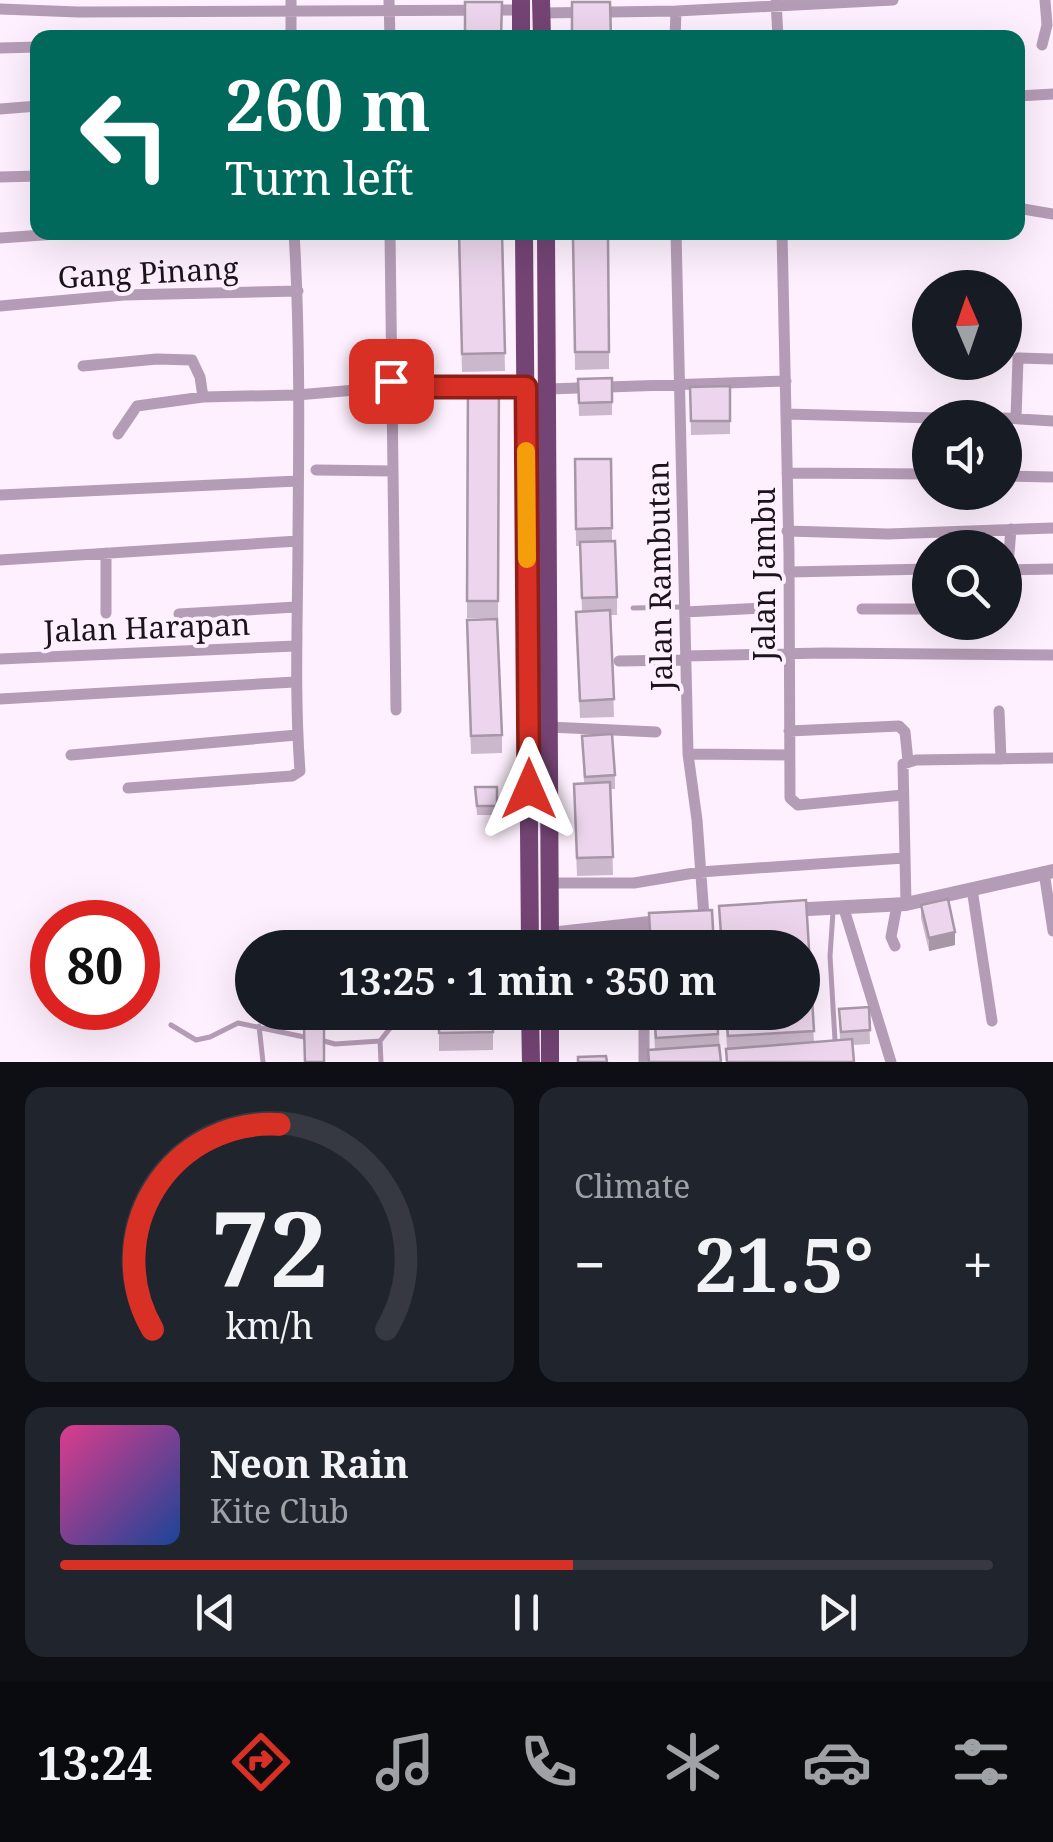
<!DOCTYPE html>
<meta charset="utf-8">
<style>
body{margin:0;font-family:"Noto Serif",serif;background:#20242c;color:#f1f3f6;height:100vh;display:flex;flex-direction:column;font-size:38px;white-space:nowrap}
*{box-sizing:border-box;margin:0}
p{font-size:32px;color:#9ea1a6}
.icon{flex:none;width:55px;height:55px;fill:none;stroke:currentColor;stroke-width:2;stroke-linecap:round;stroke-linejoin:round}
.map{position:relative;height:1062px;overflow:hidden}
.panel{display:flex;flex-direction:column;gap:25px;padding:25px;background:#0d0f14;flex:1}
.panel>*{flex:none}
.top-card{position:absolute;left:30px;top:30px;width:995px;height:210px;border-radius:20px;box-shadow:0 10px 40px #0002;background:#00695c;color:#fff;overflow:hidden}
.needle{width:65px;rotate:358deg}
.buttons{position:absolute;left:912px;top:270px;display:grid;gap:20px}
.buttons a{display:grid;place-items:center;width:110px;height:110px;border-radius:50%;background:#171b24;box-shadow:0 10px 40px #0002;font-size:50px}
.speed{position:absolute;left:30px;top:900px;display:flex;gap:20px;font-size:50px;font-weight:700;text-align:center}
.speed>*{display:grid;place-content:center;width:130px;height:130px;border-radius:50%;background:#171b24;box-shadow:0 10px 40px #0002;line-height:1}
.speed .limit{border:15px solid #d22;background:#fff;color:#111}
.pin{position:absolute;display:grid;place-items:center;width:85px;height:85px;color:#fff;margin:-42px;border-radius:20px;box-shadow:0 5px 15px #0006}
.me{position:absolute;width:110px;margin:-55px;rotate:0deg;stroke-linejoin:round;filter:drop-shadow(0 0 8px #0008)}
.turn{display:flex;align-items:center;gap:35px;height:210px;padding:0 30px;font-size:45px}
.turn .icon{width:130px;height:130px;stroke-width:2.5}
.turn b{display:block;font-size:70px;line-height:85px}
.big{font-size:75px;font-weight:700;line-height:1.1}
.panel .widget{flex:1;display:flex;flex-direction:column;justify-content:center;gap:15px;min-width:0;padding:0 35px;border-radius:20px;background:#20242c}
.panel .dial{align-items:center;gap:0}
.dial svg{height:260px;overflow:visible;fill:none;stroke:#363941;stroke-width:7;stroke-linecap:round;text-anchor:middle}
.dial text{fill:#f1f3f6;stroke:none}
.song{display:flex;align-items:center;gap:30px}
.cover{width:120px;height:120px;border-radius:15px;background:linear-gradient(135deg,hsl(330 70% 55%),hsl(220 70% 35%))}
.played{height:10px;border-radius:5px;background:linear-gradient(90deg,#d93025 55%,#363941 55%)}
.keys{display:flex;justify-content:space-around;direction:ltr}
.heat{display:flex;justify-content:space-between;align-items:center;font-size:55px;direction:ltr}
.panel .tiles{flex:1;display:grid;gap:25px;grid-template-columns:1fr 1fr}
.widget:last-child{grid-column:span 2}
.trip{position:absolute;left:235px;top:930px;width:585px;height:100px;border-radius:50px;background:#171b24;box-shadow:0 10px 40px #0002;font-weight:700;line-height:100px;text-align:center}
.menu{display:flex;height:160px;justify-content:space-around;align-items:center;background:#090b0e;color:#9ea1a6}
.menu .icon{width:70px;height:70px}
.menu .selected{color:#d93025}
.menu b{font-size:45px;color:#f1f3f6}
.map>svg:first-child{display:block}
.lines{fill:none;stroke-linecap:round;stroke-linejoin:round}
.service{stroke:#b59cb6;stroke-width:5}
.minor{stroke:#b59cb6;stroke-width:11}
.tertiary{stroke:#b59cb6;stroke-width:14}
.trunk{stroke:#744475;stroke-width:18}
.wall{fill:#ccb8cc}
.shaded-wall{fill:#a696a6}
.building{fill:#edd6ed;stroke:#a696a6;stroke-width:2.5}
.route-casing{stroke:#8d1f18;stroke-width:25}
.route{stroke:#d93025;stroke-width:18}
.slow{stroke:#f59e0b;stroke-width:18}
.labels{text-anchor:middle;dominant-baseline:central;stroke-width:8;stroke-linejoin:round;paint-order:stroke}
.street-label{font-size:30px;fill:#1c141c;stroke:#fef0fe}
</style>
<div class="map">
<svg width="1053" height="1062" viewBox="0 0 1053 1062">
<rect width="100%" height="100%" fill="#fef0fe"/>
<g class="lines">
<path class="service" d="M633 608 682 607
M833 912 830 956 835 1040
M553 1022H592
M171 1025 196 1040 210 1037 238 1023 309 1038
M259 1026 263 1062
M320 1040 335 1044 380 1041 403 1012
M380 1041 381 1062"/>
<path class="minor" d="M291 0V38
M389 0 390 38
M776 0 778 38
M0 9 78 12 521 10
M542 13 676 11 893 0
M675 38 676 11
M1042 45 1047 25 1045 0
M0 48 38 47
M1018 96 1053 94
M0 109 38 106
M0 177 38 176
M1018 204 1023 209 1053 214
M390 232 396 710
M676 232 688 754 697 820 704 917
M782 232 789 554 790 798 798 805 903 795
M0 238 85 232
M0 306 124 295 298 291
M83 366 157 359 192 360 200 377 203 397
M548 389 786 381
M786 414 936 418
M1005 418 1053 421
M1016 418 1018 358 1053 359
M118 434 137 406 203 397 297 395 391 387H526
M316 470 393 471
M787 473 930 474
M1005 476 1051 477
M0 495 298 481
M787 531 888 534 1053 528
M0 560 298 541
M1008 570 1053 569
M789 572 930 569
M1005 602 1011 529
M862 609H930
M685 612 763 608
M106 613V553
M179 614 296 607
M685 656 825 653 1053 655
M0 659 295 646
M619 661 685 660
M0 699 295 682
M999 711 1001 759
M549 727 656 732
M789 731 899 726 905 732 908 761
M688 754 789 755
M71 755 297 735
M128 788 292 776 300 771C294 691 298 613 298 533 299 433 300 332 294 232
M1044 872 1053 931
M549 883H634L700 872 904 858
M972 889 992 1021
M906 904 903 764 916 760 1053 758
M844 909 891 1062
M895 946 891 937 897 905
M644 948V923
M644 1062V1012"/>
<path class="tertiary" d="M789 910 906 904 1053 871
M550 934 668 921"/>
<path class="trunk" d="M521 0V38
M541 0 542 38
M524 232 530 948
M546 232 550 948
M530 1012 531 1062
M550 1012V1062"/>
</g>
<path class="wall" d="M458 232H502L505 371 462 372Z
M573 232H609V369L575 370Z
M468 377H499L498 618H467Z
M612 378V415L579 416 578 379Z
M730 386V434L691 435 690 387Z
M575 459H611L612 541 617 597V615H611L614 717 580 718 576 612 582 611 580 546H576Z
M467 638 502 735V753L471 754Z
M582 736 615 775V789H611L613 875 577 876 574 801 584 783Z
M475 787H497V815H477Z
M806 900 814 1042 840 1040 839 1009 869 1007 870 1044 852 1045 854 1062H726V1049L727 1048 725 1012H802V948H721L719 906Z
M921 905 955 945 929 951 921 918Z
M327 1012H378V1028L328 1030Z
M439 1012H493V1050L439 1051Z
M653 1012H717L721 1062H648V1050L655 1049Z"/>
<path class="shaded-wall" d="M955 932V945L929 951V938Z"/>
<path class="building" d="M465 2H502L501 38H465Z
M572 2H610L611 38H572Z
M459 232H502L505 353 462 354Z
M573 238H608L609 352H575Z
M468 377H499L498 601H467Z
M612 378V402L579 403 578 379Z
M730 386V421H691L690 387Z
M575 459H611L612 528 576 529Z
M615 541 617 597 582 598 580 542Z
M610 610 614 699 580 701 576 612Z
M497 619 502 735 471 736 467 620Z
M612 734 615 775 585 777 582 736Z
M610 782 613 857 577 858 574 784Z
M475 787H497V806H477Z
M948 899 955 932 929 938 921 905Z
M806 900 814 1031 728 1036 726 1012H802V948H722L719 906Z
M712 910 714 948H651L649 913Z
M869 1007 870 1030 841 1032 839 1009Z
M439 1012H493V1032L439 1033Z
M654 1012H717L718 1034 656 1038Z
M304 1028H324V1062H305Z
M852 1039 854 1062H727L726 1049Z
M719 1045 721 1062H649L648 1050Z
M606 1056 607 1062H578V1057Z"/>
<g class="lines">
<defs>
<path id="route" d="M391 381V387H526L529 789"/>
</defs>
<use href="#route" class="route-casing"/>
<use href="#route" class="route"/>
<path class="slow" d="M526 451 527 559"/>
</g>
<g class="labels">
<g class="street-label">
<text transform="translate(148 272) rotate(-3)">Gang Pinang</text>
<text transform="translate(763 574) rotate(-90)">Jalan Jambu</text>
<text transform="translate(659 576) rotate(-91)">Jalan Rambutan</text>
<text transform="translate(147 627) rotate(-2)">Jalan Harapan</text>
</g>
</g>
</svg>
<div class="buttons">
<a><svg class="needle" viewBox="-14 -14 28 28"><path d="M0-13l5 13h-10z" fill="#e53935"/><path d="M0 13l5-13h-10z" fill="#9ea1a6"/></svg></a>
<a><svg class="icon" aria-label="sound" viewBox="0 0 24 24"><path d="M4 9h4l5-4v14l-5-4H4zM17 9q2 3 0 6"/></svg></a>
<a><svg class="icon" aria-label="search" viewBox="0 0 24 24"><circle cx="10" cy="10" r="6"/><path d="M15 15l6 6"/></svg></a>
</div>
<div class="speed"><div class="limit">80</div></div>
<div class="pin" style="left:391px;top:381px;background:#d93025"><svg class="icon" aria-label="arrive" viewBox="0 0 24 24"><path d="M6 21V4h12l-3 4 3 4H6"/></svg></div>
<svg class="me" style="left:529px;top:789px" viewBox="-20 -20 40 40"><path d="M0-17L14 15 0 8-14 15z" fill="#d93025" stroke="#fff" stroke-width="4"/></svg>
<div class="trip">13:25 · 1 min · 350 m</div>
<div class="top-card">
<div class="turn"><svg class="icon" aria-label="left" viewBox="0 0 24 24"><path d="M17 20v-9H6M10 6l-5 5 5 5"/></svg><div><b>260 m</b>Turn left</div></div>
</div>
</div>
<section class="panel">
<div class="tiles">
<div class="widget dial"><svg viewBox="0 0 100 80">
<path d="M14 69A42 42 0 1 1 86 69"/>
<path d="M14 69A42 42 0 0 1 53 6" stroke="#d93025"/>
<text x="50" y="56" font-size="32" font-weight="700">72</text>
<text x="50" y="72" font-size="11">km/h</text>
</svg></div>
<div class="widget"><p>Climate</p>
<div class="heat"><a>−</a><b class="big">21.5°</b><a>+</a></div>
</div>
<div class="widget">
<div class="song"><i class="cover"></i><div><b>Neon Rain</b><p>Kite Club</p></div></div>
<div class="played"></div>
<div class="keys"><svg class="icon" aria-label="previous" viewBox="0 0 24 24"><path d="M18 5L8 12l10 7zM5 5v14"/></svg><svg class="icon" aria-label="pause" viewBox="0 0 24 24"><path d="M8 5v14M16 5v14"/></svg><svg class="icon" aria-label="next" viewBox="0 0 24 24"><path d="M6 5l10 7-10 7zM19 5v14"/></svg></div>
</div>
</div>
</section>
<nav class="menu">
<b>13:24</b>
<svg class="icon selected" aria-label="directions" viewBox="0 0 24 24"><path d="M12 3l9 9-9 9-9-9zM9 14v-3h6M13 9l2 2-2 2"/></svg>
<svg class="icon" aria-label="music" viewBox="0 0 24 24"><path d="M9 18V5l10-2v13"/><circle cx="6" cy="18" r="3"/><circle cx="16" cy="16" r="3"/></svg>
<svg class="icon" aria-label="phone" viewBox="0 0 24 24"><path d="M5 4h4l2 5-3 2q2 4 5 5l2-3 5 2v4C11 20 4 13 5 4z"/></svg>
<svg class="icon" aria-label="climate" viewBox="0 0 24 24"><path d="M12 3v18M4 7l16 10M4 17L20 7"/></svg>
<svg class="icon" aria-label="car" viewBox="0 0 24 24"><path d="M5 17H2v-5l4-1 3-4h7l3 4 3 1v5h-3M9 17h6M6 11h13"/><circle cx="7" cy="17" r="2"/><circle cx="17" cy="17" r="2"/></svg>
<svg class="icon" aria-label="filters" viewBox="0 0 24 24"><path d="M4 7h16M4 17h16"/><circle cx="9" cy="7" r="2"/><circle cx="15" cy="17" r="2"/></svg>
</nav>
